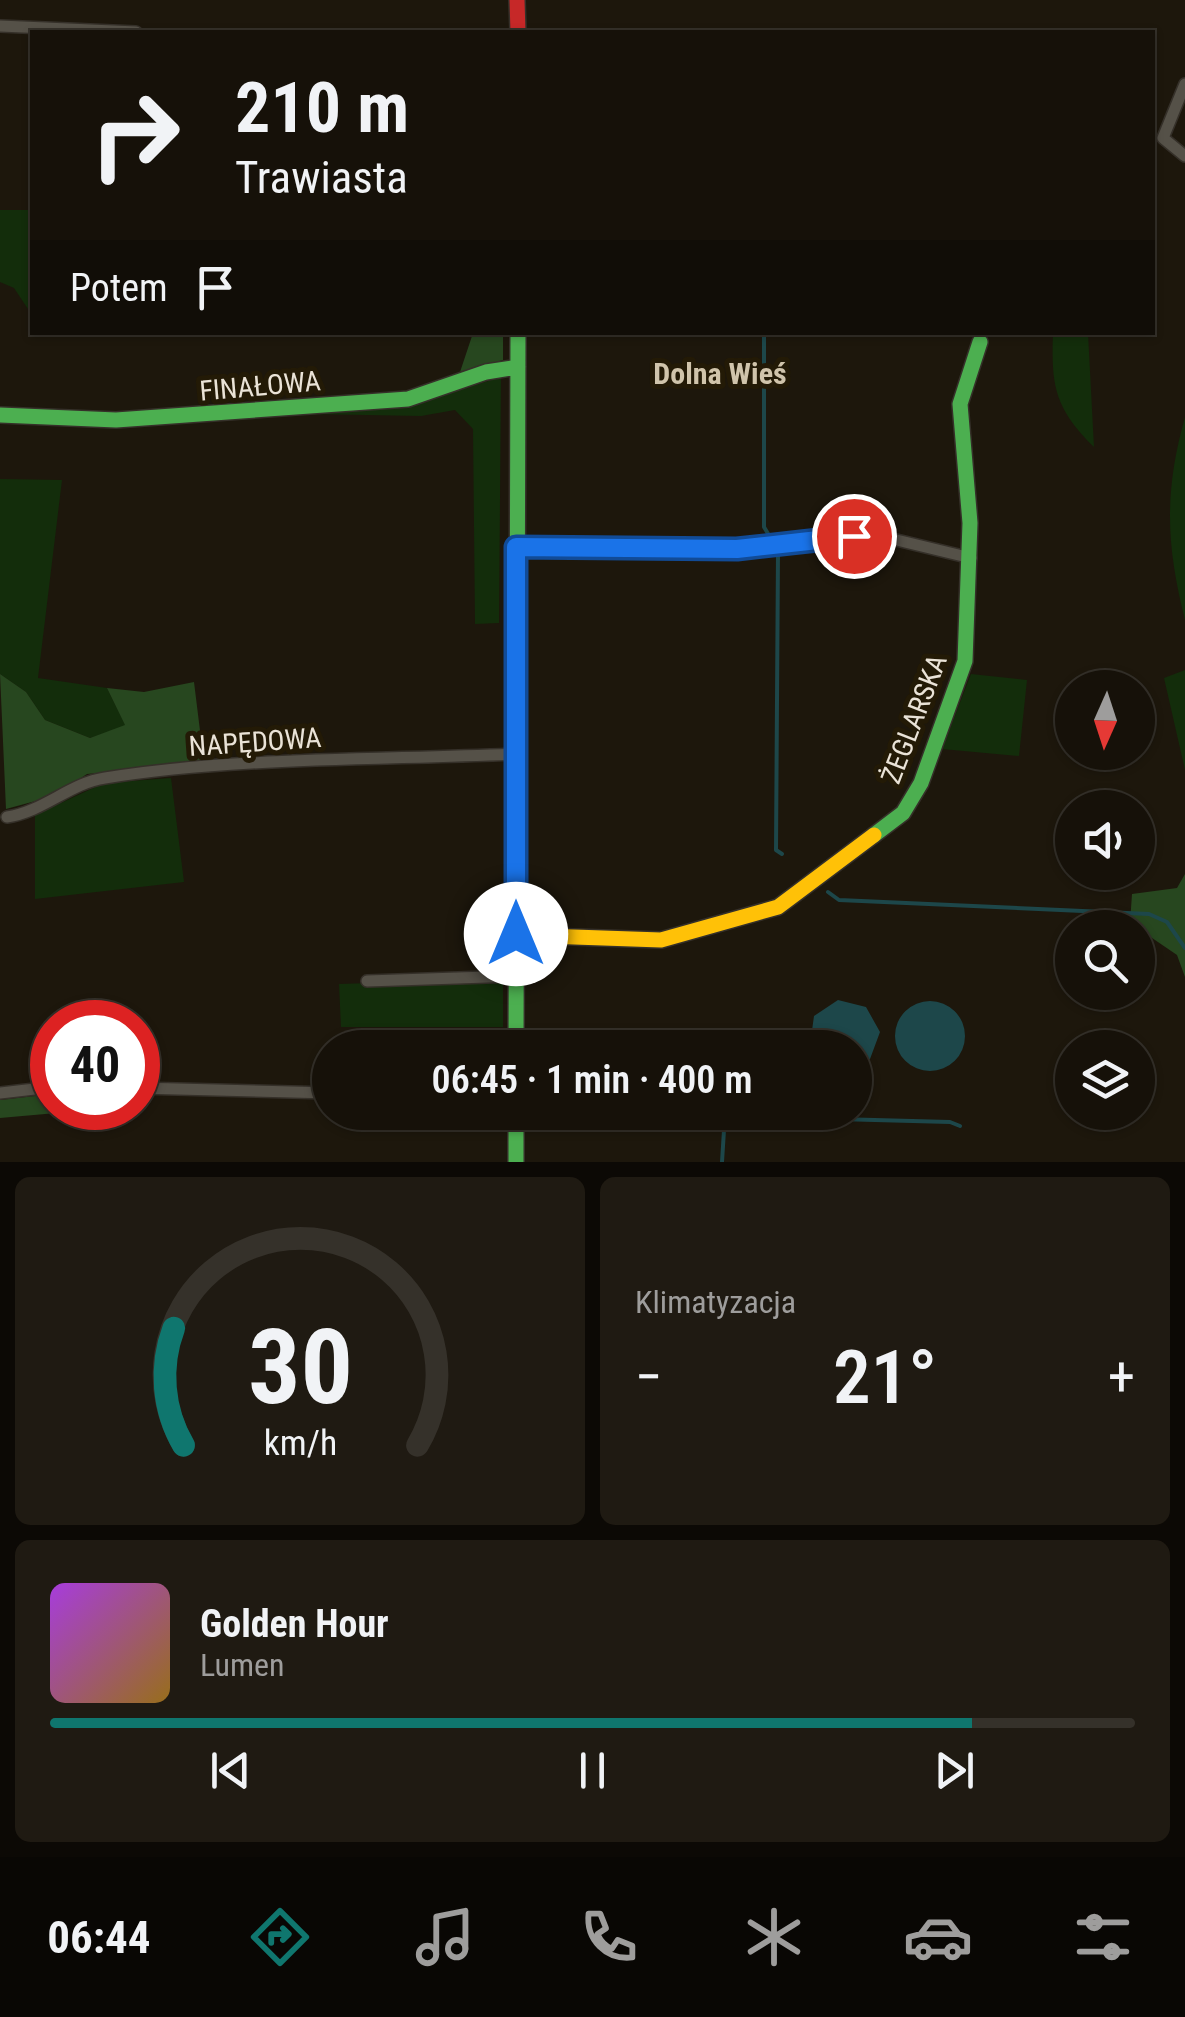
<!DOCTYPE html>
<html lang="pl">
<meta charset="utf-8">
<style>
body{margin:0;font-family:"Roboto Condensed",sans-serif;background:#1f1a12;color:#f1f3f6;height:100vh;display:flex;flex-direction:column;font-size:38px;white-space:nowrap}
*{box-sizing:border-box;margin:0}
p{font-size:32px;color:#9e9d9c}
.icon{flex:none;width:55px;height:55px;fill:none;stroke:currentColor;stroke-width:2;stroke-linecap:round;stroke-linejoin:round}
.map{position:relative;height:1162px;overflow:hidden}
.side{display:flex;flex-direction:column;gap:15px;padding:15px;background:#0c0905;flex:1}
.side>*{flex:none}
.top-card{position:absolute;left:30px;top:30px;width:1125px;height:305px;border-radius:0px;box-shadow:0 2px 8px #0004,0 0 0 2px #35312a;background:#161109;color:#f1f3f6;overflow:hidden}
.needle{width:65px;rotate:183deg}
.fabs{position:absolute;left:1055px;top:670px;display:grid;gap:20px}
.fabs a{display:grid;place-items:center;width:100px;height:100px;border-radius:50%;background:#161109;box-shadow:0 2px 8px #0004,0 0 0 2px #35312a;font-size:50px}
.speed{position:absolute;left:30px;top:1000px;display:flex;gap:20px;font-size:50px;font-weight:700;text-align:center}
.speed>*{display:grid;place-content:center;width:130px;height:130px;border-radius:50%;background:#161109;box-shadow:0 2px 8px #0004,0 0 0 2px #35312a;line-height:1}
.speed .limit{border:15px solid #d22;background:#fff;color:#111}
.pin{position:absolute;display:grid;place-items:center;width:85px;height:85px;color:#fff;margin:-42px;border:5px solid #fff;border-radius:50%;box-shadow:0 2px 10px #0007}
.me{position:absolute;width:110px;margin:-55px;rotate:0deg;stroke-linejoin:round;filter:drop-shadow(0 0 8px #0008)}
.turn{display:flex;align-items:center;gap:35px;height:210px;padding:0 40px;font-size:45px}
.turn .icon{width:130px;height:130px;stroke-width:2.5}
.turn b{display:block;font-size:70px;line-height:85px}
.then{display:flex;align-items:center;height:95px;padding:0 40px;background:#0003;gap:20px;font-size:38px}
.big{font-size:75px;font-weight:600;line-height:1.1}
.side .widget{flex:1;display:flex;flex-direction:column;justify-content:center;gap:15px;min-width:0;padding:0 35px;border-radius:15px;background:#1f1a12}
.side .dial{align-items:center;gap:0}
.dial svg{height:260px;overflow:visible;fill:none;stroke:#35312a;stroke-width:7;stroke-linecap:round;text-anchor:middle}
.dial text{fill:#f1f3f6;stroke:none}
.song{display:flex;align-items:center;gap:30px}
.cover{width:120px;height:120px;border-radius:15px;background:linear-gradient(135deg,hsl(280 70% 55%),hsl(40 70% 35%))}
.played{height:10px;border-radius:5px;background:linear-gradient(90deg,#0f766e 85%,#35312a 85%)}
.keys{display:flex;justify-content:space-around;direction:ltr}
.heat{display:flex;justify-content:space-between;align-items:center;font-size:55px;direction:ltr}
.side .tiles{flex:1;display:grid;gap:15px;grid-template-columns:1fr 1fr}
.widget:last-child{grid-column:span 2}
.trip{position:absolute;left:312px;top:1030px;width:560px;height:100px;border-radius:50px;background:#161109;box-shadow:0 2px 8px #0004,0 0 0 2px #35312a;font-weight:600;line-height:100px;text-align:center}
.tabs{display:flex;height:160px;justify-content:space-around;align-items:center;background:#090704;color:#9e9d9c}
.tabs .icon{width:70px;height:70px}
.tabs .on{color:#0f766e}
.tabs b{font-size:45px;color:#f1f3f6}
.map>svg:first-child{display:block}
.green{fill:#132d0b}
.forest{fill:#27471f}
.water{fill:#1d474a}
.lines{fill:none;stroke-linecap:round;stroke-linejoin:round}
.stream{stroke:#1d474a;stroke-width:4}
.street-casing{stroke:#353029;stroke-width:14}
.fast-casing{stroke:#353029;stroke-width:18}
.slow-casing{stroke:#353029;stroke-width:18}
.jam-casing{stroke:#353029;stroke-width:18}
.street{stroke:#555148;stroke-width:11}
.fast{stroke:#4caf50;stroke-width:15}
.slow{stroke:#ffc107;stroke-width:15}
.jam{stroke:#c62828;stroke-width:15}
.route-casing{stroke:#114b97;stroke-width:25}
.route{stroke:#1a73e8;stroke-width:18}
.labels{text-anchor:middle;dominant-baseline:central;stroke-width:10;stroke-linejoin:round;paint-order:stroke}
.street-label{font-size:28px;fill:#eae3d7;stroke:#231a06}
.neighbourhood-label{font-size:30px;font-weight:bold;fill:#d0c4ab;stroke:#231a06}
</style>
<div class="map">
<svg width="1185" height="1162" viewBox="0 0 1185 1162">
<rect width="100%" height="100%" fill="#1d170c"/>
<path class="green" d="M0 210H32V315L14 288 0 282Z
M1053 333H1088L1094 447C1055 408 1051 387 1053 333Z
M501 377 499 623 475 624 473 429 455 410 421 416 309 414 414 404Z
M1185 417V620C1166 545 1164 492 1185 417Z
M0 479 62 480 38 678 107 688 126 726 90 738 45 720 26 692 0 674Z
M1185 670V770L1164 678Z
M971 674 1027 680 1019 756 942 749Z
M171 778 184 882 35 899V815L104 783Z
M503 979V1027H341L339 984Z"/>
<path class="forest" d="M473 333H503V360L460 372Z
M0 674 26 692 45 720 90 738 125 725 107 688 144 692 194 682 204 763 87 774 54 796 6 809Z
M1185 874V977L1177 955 1130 923 1132 894 1177 888Z
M52 1094V1108H113L0 1118V1100Z"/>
<path class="water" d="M838 1000 866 1007 880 1032 870 1059 858 1068 855 1048 810 1045 814 1016Z
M895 1036a35 35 0 1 1 70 0a35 35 0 1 1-70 0Z"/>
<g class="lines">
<path class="stream" d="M764 332V527L770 537
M778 552 776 850 782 854
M828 892 839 900 1149 914 1167 922 1185 948
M734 1114 787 1117
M799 1118 950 1122 960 1126
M722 1162 725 1114"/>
<defs>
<path id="street" d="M0 26 136 32
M1185 84 1163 138 1185 156
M517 547 737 549 880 536 971 558
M7 817C43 812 70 783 105 778 235 757 383 760 516 754
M367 981 516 976
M138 1088 330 1093
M0 1093 52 1087"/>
<path id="fast" d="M0 415 116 420 408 399 486 372 518 367
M874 835 903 813 921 783 965 661 970 523 960 404 980 342
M516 1048 518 332
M516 1112V1162"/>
<path id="slow" d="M516 935 661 940 778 907 874 835"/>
<path id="jam" d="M517 0 518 32"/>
</defs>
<use href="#street" class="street-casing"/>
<use href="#fast" class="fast-casing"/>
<use href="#slow" class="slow-casing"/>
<use href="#jam" class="jam-casing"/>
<use href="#street" class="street"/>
<use href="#fast" class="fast"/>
<use href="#slow" class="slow"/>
<use href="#jam" class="jam"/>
</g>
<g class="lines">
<defs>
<path id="route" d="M516 934V547L737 549 854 536"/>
</defs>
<use href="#route" class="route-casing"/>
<use href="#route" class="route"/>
</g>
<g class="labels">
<g class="street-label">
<text transform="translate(260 386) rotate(-5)">FINAŁOWA</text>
<text transform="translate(914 719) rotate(-69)">ŻEGLARSKA</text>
<text transform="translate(255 742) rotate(-4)">NAPĘDOWA</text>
</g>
<g class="neighbourhood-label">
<text x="720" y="373">Dolna Wieś</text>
</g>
</g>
</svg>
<div class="fabs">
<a><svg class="needle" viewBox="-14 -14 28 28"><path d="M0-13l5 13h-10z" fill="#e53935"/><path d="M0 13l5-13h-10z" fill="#9e9d9c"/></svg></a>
<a><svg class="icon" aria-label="sound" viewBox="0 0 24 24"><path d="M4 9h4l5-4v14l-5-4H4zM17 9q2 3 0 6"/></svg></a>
<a><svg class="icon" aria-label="search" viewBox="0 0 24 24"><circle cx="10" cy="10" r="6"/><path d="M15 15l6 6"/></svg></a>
<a><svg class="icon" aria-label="layers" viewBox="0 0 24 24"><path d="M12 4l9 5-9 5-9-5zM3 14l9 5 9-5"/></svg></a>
</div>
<div class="speed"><div class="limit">40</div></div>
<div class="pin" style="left:854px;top:536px;background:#d93025"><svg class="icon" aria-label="arrive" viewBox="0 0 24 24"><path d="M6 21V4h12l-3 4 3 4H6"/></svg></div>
<svg class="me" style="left:516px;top:934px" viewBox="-20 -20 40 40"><circle r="19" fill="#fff"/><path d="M0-13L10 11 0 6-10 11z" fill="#1a73e8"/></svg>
<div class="trip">06:45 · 1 min · 400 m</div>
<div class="top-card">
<div class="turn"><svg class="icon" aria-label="right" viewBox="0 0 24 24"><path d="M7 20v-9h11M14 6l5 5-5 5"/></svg><div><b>210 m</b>Trawiasta</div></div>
<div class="then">Potem<svg class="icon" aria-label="arrive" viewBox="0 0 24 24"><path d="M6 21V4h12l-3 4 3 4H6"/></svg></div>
</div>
</div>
<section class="side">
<div class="tiles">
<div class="widget dial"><svg viewBox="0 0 100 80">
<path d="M14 69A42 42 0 1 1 86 69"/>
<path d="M14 69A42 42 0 0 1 11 33" stroke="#0f766e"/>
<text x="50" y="56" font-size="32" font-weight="700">30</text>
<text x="50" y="72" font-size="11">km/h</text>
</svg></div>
<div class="widget"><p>Klimatyzacja</p>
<div class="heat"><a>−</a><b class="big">21°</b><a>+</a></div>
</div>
<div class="widget">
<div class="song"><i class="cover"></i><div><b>Golden Hour</b><p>Lumen</p></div></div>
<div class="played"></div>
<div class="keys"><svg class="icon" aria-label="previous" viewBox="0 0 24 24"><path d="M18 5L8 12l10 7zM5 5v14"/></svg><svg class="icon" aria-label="pause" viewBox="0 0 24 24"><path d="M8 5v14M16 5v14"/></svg><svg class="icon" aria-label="next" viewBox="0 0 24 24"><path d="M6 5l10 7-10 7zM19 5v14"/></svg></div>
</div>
</div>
</section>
<nav class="tabs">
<b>06:44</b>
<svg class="icon on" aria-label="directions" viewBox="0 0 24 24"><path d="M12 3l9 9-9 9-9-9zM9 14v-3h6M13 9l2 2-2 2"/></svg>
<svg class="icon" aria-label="music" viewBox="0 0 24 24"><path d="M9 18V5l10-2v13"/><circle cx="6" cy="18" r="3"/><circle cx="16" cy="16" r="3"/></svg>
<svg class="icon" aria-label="phone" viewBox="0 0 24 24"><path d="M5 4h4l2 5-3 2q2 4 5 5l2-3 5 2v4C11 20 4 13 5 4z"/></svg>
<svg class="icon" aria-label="climate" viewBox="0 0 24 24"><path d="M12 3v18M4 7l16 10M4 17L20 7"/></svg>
<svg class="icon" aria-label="car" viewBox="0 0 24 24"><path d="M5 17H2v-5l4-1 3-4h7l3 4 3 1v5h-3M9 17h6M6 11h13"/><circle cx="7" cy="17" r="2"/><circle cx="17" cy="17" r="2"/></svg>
<svg class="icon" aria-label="filters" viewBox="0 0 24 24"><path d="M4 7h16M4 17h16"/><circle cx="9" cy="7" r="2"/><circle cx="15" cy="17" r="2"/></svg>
</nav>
